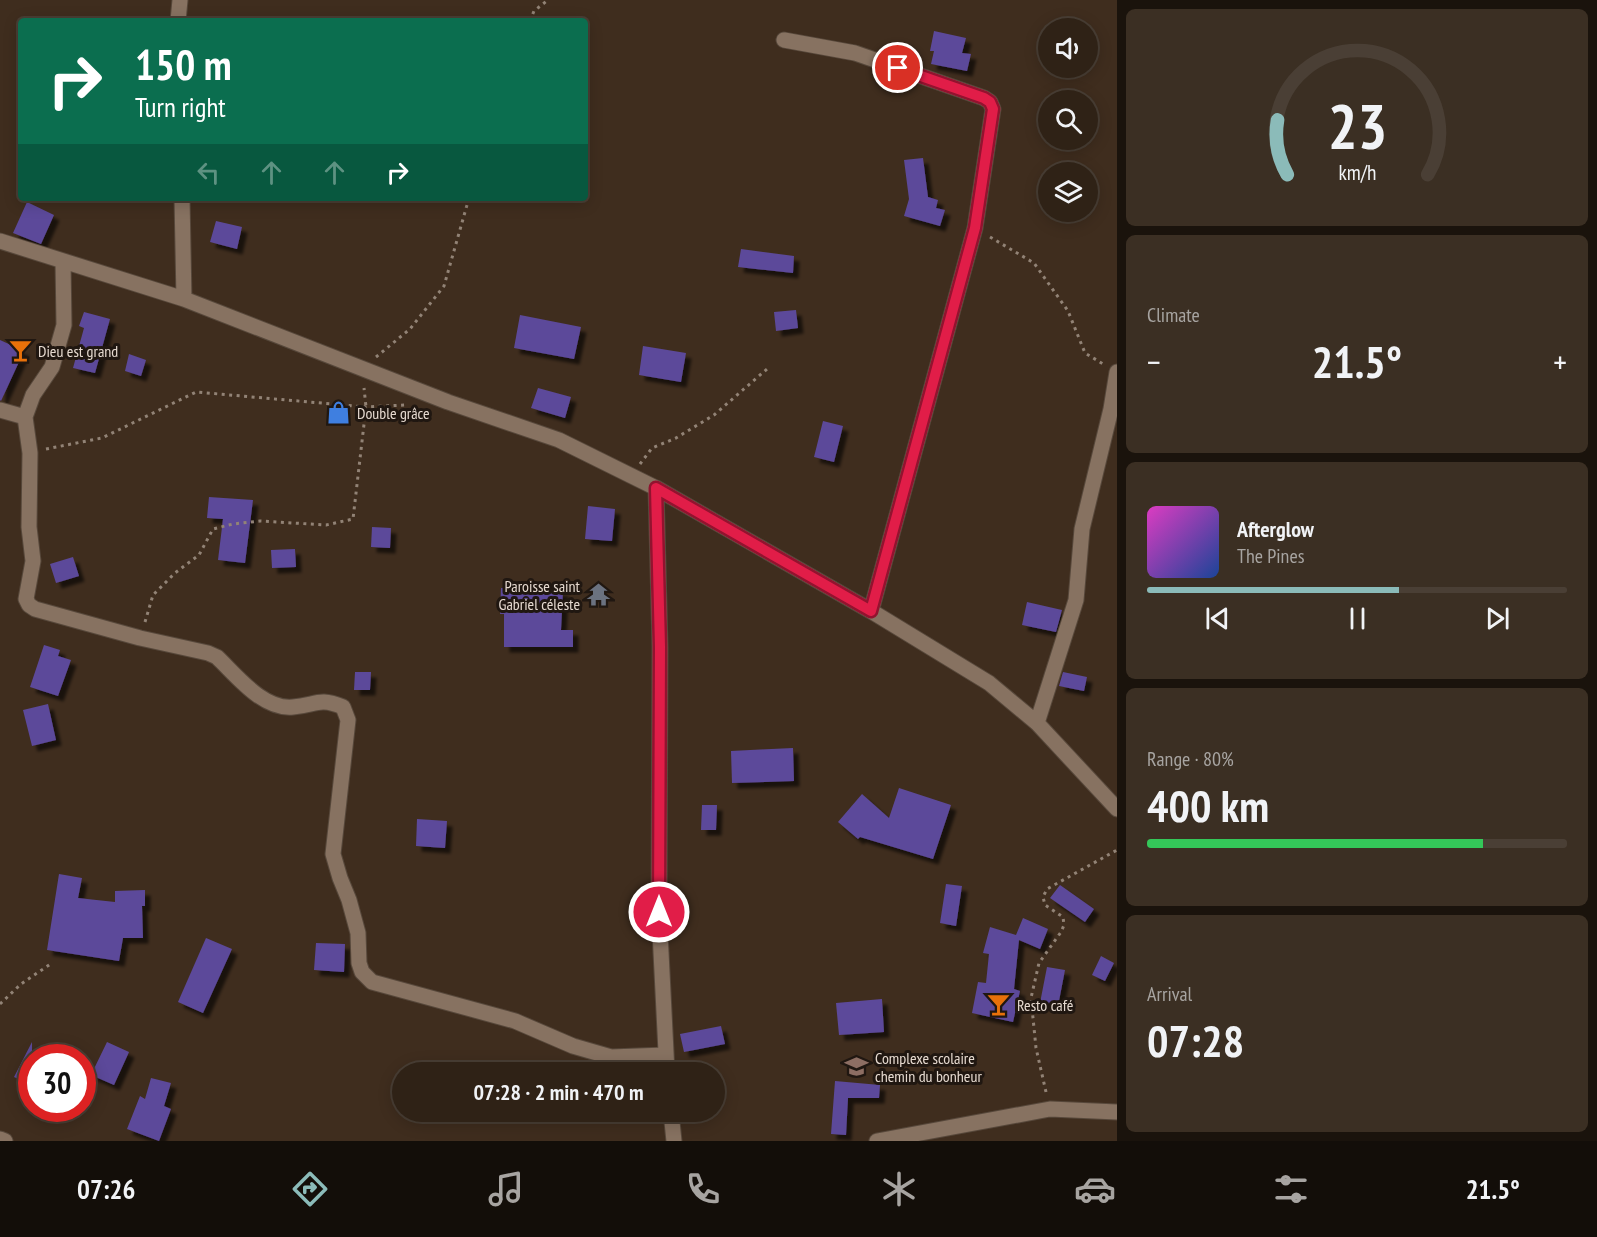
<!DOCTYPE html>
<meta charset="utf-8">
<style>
body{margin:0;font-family:"PT Sans Narrow",sans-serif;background:#3b2f23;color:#f1f3f6;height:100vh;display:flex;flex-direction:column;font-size:22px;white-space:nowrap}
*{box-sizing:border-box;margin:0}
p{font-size:20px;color:#a7a4a1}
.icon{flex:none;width:33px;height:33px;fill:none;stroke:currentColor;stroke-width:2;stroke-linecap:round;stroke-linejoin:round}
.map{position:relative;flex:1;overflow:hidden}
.details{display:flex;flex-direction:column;gap:9px;padding:9px;background:#1a130c;width:480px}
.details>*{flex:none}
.guide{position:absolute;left:18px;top:18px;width:570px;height:183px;border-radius:6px;box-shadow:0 3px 15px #0003,0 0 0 2px #4a3f35;background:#0b6e4f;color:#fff;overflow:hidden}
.fabs{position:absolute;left:1038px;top:18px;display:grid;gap:12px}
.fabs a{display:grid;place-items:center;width:60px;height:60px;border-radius:50%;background:#2f2216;box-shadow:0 3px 15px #0003,0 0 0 2px #4a3f35;font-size:30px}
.speed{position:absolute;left:18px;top:1044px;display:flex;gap:12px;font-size:30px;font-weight:700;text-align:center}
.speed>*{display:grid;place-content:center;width:78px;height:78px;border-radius:50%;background:#2f2216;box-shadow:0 3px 15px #0003,0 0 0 2px #4a3f35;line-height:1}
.speed .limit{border:9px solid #d22;background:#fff;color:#111}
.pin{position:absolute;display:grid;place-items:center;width:51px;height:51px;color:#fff;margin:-26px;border:3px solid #fff;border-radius:50%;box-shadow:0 2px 6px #0007}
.me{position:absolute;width:66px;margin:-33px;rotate:0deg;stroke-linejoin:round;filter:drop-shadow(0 0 4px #0008)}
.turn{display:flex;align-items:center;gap:21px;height:126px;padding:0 18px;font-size:27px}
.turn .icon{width:78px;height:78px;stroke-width:2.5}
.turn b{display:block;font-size:42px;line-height:51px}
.lanes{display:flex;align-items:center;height:57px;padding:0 18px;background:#0003;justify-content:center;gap:30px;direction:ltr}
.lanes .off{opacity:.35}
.big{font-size:45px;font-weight:600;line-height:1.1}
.details .tile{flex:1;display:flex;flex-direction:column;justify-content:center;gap:9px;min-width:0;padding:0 21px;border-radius:9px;background:#3b2f23}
.details .dial{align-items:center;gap:0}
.dial svg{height:156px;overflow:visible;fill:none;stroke:#4a3f35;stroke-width:7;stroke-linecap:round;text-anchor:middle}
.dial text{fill:#f1f3f6;stroke:none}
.song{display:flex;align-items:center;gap:18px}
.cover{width:72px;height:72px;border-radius:9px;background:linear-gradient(135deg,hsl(310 70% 55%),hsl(220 70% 35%))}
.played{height:6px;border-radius:3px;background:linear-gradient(90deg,#8bbbb9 60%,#4a3f35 60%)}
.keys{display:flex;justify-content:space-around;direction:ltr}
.heat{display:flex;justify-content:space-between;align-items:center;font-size:33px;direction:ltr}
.charge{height:9px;border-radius:4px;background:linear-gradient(90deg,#34c759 80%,#4a3f35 0)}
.trip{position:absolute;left:392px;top:1062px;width:333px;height:60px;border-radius:30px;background:#2f2216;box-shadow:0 3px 15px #0003,0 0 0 2px #4a3f35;font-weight:600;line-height:60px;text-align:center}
.tabs{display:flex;height:96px;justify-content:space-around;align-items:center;background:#130e09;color:#a7a4a1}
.tabs .icon{width:42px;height:42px}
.tabs .on{color:#8bbbb9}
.tabs b{font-size:27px;color:#f1f3f6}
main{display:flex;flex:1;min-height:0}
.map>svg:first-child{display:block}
.building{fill:#5c499a;filter:url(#shadow)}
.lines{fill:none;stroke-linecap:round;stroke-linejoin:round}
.minor-casing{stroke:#57483b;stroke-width:17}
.path{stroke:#928376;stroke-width:3;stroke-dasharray:3 4.5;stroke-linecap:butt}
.minor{stroke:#877261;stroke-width:15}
.route-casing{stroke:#92132f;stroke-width:15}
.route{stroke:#e11d48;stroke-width:10}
.labels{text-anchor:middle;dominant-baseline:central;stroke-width:6;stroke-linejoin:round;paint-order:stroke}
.poi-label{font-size:16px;fill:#e6dad0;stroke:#201711;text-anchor:start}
</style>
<main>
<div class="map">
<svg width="1117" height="1141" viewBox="0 0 1117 1141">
<defs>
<filter id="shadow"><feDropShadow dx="5.5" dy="5.5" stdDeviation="1.5" flood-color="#0009"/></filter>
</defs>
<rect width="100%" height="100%" fill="#3f2d1e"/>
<path class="building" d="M934 31 966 38 962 53 971 54 967 71 931 64 934 51H930Z
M923 158 928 197 938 200 936 208 945 210 940 226 904 216 909 199 904 160Z
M27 202 54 215 41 244 13 233Z
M216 221 242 227 237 249 210 242Z
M741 249 794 256 793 273 738 267Z
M796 310 798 328 776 331 774 312Z
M84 312 110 319 95 373 73 368 84 328 79 326Z
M520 315 581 327 574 359 514 348Z
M0 340 24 351 1 401 0 400Z
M643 346 686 353 681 382 639 375Z
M129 354 146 360 141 376 125 371Z
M538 388 571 397 565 418 531 408Z
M823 421 843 426 834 462 814 457Z
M209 497 253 500 245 563 218 560 223 519 207 518Z
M588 506 615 509 612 541 585 539Z
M372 527 391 528 390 548 371 547Z
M295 549 296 567 272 568 271 550Z
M73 557 79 576 56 583 50 564Z
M501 588 563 591 561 630H573V647H504V614H500Z
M1027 602 1062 610 1056 632 1022 625Z
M44 645 60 650 58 656 71 660 58 696 30 687Z
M355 672H371L370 690H354Z
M1063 672 1087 677 1084 691 1059 686Z
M48 704 56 740 32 746 23 710Z
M793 748 794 781 732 783 731 751Z
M899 788 951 805 933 859 860 837 858 839 838 822 862 794 889 818Z
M702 805H717L716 830H701Z
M417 819 447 821 445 848 416 846Z
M59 874 82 878 78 898 115 902V891L145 890V906H142L143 938H123L119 961 47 950Z
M946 884 962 886 956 926 940 923Z
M1060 885 1094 909 1085 922 1050 898Z
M1023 918 1048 929 1040 949 1019 940 1014 989 1020 991 1013 1022 972 1013 978 982 986 983 989 954 983 953 990 927 1016 935Z
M206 938 232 949 203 1013 178 1002Z
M316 943 345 944 344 972 314 970Z
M1101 956 1114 963 1105 981 1092 975Z
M1047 967 1065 970 1058 1006 1040 1003Z
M882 999 884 1032 839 1035 836 1003Z
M721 1026 725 1044 684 1052 680 1034Z
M32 1042V1085L14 1077Z
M107 1042 129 1052 114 1085 91 1075Z
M151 1078 171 1083 164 1106 171 1109 159 1141 127 1129 140 1096 145 1099Z
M835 1081 880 1085 879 1098H848L846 1135 831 1134Z"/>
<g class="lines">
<defs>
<path id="minor" d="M178 21 180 0
M784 40 855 53 984 98 990 102 993 109 975 228 871 611
M182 198 184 299
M0 241 184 299 448 402 559 440 656 488 871 611 989 683 1037 723 1117 809
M63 262 64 325 52 367 33 395 25 417 30 453 29 527 33 561 26 599 29 605 35 609 140 638 208 653 217 657C237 676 263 710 293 707 317 705 318 697 343 707L348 720 333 854 340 878 349 900 358 933 359 963 362 972 372 982 515 1021 573 1046 611 1057 665 1055
M0 410 25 417
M656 488 660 647 659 912 667 1072
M1037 723 1076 600 1082 529 1111 409 1117 372
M671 1112 674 1141
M0 1139 5 1141
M877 1141 1050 1109 1117 1112"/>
</defs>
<use href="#minor" class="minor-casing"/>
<path class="path" d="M530 21 534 11 548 0
M990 237 1034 263 1068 311 1085 353 1103 364
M376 357 410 329 444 286 469 198
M46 449 102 438 196 392 366 407 405 405
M640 464 652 448 676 438 714 415 767 369
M145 622 153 595 175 573 199 555 213 529 233 524 260 521 326 525 353 519 366 407 364 388
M0 1004 21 984 52 963
M1046 1092 1036 1048 1031 998 1039 963 1061 932 1064 925 1063 917 1045 905 1043 897 1047 889 1117 850"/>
<use href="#minor" class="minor"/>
</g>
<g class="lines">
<defs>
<path id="route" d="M659 912 660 647 656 488 871 611 975 228 993 109 990 102 984 98 898 68"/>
</defs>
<use href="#route" class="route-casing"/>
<use href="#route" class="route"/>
</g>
<defs>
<symbol id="bar-bare" viewBox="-9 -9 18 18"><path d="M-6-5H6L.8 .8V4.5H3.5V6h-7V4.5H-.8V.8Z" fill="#e8710a" stroke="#201711" stroke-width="2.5" paint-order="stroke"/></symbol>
<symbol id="shop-bare" viewBox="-9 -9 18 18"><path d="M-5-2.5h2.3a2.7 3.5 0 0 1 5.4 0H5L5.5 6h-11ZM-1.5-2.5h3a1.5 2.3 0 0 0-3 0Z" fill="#3f7fe0" stroke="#201711" stroke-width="2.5" paint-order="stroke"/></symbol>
<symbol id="temple-bare" viewBox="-9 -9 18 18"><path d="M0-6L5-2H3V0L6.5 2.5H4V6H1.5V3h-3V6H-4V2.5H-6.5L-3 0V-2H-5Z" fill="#6b7280" stroke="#201711" stroke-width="2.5" paint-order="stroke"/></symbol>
<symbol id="school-bare" viewBox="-9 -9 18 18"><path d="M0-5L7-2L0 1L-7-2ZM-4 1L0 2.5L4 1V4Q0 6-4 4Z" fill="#8d6e63" stroke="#201711" stroke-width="2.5" paint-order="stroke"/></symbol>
</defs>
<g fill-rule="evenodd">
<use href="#bar-bare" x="4" y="334" width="33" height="33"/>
<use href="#shop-bare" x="322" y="396" width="33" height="33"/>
<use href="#temple-bare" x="582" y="578" width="33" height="33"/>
<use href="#bar-bare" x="982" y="988" width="33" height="33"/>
<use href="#school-bare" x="840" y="1050" width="33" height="33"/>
</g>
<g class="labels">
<g class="poi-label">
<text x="38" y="351">Dieu est grand</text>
<text x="357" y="413">Double grâce</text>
<text x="580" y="586" text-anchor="end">Paroisse saint<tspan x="580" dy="18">Gabriel céleste</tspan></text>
<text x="1017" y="1005">Resto café</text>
<text x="875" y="1058">Complexe scolaire<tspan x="875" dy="18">chemin du bonheur</tspan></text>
</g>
</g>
</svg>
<div class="fabs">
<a><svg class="icon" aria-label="sound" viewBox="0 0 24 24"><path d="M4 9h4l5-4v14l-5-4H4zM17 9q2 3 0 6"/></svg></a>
<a><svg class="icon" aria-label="search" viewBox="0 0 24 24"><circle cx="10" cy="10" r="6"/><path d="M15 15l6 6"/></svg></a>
<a><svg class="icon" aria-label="layers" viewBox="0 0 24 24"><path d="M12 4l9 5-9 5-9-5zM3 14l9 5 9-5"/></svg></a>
</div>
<div class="speed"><div class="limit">30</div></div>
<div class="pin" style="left:898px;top:68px;background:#d93025"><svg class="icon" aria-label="arrive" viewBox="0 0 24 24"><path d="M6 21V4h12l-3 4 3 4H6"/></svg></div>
<svg class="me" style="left:659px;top:912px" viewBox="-20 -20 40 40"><circle r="17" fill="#e11d48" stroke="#fff" stroke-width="3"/><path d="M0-11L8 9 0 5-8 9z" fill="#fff"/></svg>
<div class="trip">07:28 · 2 min · 470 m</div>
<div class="guide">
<div class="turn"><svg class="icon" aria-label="right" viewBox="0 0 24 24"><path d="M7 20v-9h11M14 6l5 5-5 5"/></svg><div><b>150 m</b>Turn right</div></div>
<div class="lanes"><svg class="icon off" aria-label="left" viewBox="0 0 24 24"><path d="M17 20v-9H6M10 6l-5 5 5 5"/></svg><svg class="icon off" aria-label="ahead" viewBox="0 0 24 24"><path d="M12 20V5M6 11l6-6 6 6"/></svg><svg class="icon off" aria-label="ahead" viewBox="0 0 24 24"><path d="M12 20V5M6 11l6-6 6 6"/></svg><svg class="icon" aria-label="right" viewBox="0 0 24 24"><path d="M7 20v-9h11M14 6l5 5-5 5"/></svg></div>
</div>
</div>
<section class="details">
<div class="tile dial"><svg viewBox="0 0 100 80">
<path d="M14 69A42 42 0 1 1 86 69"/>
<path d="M14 69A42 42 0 0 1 9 41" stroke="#8bbbb9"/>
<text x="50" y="56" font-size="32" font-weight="700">23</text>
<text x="50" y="72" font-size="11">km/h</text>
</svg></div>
<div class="tile"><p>Climate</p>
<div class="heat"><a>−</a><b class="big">21.5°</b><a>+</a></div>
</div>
<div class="tile">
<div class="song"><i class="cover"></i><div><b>Afterglow</b><p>The Pines</p></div></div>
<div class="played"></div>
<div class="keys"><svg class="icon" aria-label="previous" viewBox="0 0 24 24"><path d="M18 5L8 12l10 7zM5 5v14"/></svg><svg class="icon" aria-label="pause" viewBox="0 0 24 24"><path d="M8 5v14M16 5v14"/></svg><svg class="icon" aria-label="next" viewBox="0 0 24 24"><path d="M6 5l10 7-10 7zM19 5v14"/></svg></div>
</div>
<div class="tile"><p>Range · 80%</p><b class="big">400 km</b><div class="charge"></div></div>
<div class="tile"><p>Arrival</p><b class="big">07:28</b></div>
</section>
</main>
<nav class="tabs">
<b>07:26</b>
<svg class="icon on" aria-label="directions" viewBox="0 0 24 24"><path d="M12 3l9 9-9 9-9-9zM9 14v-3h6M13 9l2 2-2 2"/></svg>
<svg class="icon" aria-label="music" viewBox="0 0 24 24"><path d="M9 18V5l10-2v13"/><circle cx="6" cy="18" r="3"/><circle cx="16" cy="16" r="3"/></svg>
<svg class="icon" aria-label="phone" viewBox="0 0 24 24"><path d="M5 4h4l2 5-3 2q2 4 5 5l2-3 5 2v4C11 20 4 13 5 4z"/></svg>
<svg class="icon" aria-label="climate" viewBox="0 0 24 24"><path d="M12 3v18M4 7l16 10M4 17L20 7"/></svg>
<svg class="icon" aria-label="car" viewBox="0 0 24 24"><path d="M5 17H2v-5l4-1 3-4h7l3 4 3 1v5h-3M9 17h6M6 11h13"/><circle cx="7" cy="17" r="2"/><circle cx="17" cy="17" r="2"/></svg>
<svg class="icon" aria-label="filters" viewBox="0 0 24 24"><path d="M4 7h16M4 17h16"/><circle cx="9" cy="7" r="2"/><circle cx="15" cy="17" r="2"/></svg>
<b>21.5°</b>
</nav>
